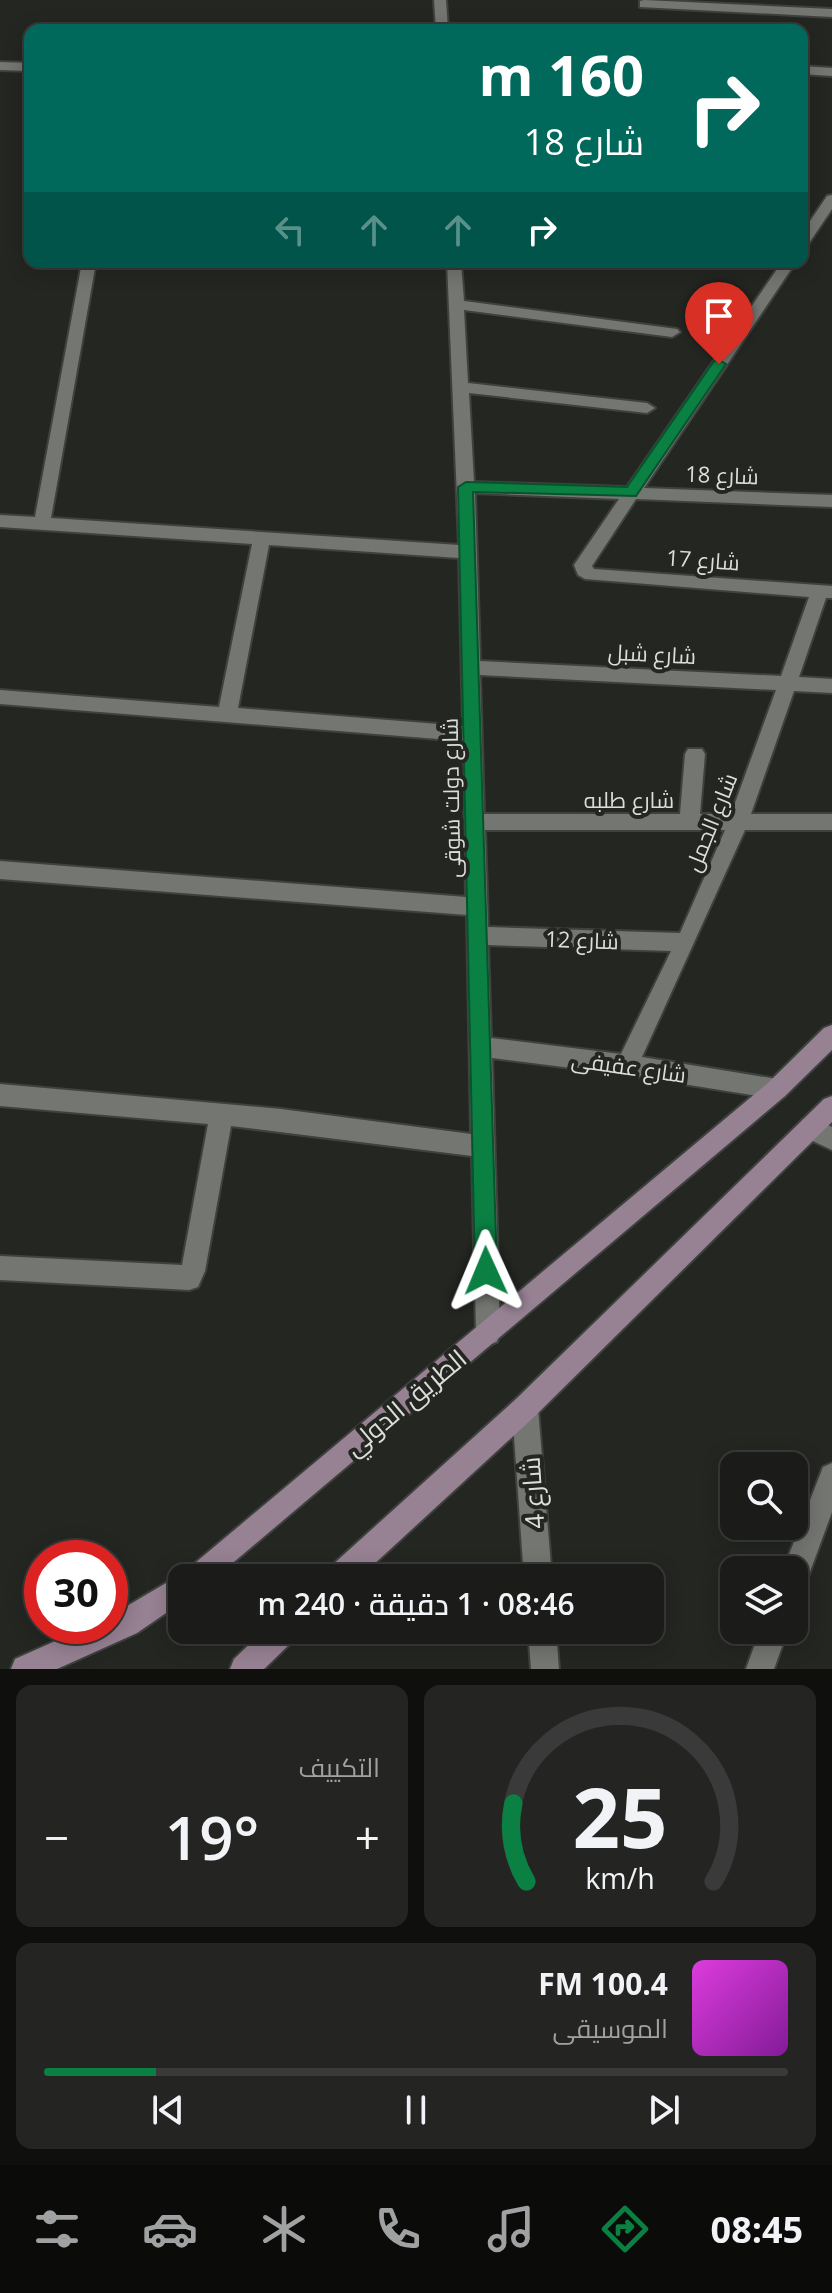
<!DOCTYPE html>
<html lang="ar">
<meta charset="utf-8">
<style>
body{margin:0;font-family:"Open Sans",Cairo,sans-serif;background:#242523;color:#f1f3f6;direction:rtl;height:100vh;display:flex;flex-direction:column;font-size:30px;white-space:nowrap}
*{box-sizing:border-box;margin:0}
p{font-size:26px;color:#a0a1a2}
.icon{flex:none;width:44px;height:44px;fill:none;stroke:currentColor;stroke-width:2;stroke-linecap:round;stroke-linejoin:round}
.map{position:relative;height:1669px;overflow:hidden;direction:ltr}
.drawer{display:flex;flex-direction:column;gap:16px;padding:16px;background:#0f0f0e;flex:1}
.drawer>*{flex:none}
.banner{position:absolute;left:24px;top:24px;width:784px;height:244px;border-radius:16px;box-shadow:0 4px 20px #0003,0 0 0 2px #393a39;direction:rtl;background:#00695c;color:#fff;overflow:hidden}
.buttons{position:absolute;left:720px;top:1452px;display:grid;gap:16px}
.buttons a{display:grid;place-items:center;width:88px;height:88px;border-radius:16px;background:#1b1c1a;box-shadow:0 4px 20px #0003,0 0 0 2px #393a39;font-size:40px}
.speed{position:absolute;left:24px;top:1540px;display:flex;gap:16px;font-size:40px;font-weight:700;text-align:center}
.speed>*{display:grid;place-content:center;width:104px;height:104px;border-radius:50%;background:#1b1c1a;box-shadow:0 4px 20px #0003,0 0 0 2px #393a39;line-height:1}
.speed .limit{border:12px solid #d22;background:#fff;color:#111}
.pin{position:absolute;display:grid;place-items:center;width:68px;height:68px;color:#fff;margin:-82px -34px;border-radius:50% 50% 50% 0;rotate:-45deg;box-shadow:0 0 8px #0007}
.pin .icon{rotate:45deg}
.me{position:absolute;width:88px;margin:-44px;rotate:359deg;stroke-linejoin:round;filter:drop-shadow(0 0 6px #0008)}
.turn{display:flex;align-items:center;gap:28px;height:168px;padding:0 32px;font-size:36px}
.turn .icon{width:104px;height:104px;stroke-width:2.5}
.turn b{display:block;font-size:56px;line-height:68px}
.lanes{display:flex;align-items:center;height:76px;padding:0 32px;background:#0003;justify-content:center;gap:40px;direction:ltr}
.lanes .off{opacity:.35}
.big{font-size:60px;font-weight:600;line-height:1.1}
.drawer .widget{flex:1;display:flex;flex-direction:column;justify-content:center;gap:12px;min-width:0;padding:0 28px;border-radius:16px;background:#242523}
.drawer .dial{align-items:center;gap:0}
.dial svg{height:208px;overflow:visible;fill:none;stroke:#393a39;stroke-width:7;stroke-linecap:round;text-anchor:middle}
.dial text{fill:#f1f3f6;stroke:none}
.song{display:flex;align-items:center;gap:24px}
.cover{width:96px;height:96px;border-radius:12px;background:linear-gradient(135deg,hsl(300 70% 55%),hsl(290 70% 35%))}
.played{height:8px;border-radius:4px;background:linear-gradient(90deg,#0b8043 15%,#393a39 15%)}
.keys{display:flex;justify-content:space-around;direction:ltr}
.heat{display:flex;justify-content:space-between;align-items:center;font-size:44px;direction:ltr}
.drawer .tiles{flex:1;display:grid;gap:16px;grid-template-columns:1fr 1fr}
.widget:last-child{grid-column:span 2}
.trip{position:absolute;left:168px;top:1564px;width:496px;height:80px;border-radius:16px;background:#1b1c1a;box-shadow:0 4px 20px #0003,0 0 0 2px #393a39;font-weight:600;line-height:80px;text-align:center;direction:rtl}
.tabs{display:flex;height:128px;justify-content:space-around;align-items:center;background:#0b0b0a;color:#a0a1a2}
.tabs .icon{width:56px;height:56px}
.tabs .active{color:#0b8043}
.tabs b{font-size:36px;color:#f1f3f6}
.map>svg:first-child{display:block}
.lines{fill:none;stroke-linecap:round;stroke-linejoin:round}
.street-casing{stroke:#3f413e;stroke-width:4}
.secondary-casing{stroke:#3f413e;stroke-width:4}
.street{fill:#747672;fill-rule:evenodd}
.secondary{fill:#978294;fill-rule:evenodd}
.route{fill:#0b8043;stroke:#07532c;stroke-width:2}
.labels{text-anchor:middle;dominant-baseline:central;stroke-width:8;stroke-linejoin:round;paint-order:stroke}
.street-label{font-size:22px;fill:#dcdedb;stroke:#242622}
.near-street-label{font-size:26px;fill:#dcdedb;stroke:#242622}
</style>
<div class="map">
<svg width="832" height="1669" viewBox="0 0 832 1669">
<rect width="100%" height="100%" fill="#242622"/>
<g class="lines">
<defs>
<path id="street" d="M434 0H446L448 30H436Z
M644 0 832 9V17L640 7V1Z
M0 62 30 63V71L0 70Z
M802 66 832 68V76L802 74Z
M832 195V209L807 246 802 247V233L827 196Z
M82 262H96L51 518 459 545 447 262H461L464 301 677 329 680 332 672 337 464 310 468 383 647 403 655 408 647 413 469 393 474 482 627 487 782 262H796L644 488 832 495V507L636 499 592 566 594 569 832 586V598H826L799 677 832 679V693L794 691 751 814H832V830H745L642 1057 777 1079 785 1082 788 1089 785 1096 777 1099 627 1075 492 1058 500 1333 497 1342 488 1345 479 1342 476 1333 472 1156 231 1126 205 1271 198 1287 189 1290 0 1280V1256L182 1265 208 1124 0 1106V1084L281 1109 471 1134 467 915 0 879V861L466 897 463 741 0 704V690L219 707 252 544 0 527V515L35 517ZM475 493 619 499 574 565 578 575 585 579 809 597 781 676 480 661ZM269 545 459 558 463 726 238 708ZM480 675 776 690 731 814H700L705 754 702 749H688L685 754 680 814H484ZM485 830H725L680 933 488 927ZM488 945 671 951 621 1054 491 1038Z
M810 1117 832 1127V1150L802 1136 799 1128 802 1120Z
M525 1395 534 1399 538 1408 552 1578H524L512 1408 516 1399Z
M832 1463V1512L804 1588 794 1592V1570H783L823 1467Z
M528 1630H556L559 1669H531Z
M760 1630H788L774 1669H746Z"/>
<path id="secondary" d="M832 1025V1050L785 1096 215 1578H182V1602L137 1633 57 1669H11L15 1659 89 1626H110V1616L183 1573 769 1082 824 1028Z
M832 1096V1122L534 1417 359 1578H325L329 1568 516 1399 824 1099Z
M264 1630H298L294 1640 264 1669H230L234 1659Z"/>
</defs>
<use href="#street" class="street-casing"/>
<use href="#secondary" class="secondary-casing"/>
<use href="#street" class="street"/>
<use href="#secondary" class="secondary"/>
</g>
<path class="route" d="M719 360 726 364 636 496 473 492 497 1271 494 1278 486 1282 478 1278 475 1271 458 487 466 482 627 487 714 361Z"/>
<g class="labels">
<g class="street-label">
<text transform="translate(722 474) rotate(2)">شارع 18</text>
<text transform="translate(703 559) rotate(4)">شارع 17</text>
<text transform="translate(652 653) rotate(3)">شارع شبل</text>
<text transform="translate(450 798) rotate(-91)">شارع دولت شوقى</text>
<text x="629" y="799">شارع طلبه</text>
<text transform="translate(710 822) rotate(-68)">شارع الجمل</text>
<text transform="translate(582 939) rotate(2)">شارع 12</text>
<text transform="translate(629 1066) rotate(8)">شارع عفيفى</text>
</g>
<g class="near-street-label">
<text transform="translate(405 1402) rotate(-40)">الطريق الدولي</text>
<text transform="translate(532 1493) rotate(-94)">شارع 4</text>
</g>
</g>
</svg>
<div class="buttons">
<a><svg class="icon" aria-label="search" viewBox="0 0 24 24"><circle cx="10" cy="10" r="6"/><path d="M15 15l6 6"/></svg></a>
<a><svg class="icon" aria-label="layers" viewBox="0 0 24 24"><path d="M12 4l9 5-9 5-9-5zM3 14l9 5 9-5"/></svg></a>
</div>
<div class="speed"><div class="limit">30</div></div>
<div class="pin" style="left:719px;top:364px;background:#d93025"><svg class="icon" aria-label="arrive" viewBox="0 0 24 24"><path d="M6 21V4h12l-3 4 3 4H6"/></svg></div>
<svg class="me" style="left:486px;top:1271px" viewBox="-20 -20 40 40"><path d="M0-17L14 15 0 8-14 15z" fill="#0b8043" stroke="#fff" stroke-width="4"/></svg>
<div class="trip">08:46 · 1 دقيقة · 240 m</div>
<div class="banner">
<div class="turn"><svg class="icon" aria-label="right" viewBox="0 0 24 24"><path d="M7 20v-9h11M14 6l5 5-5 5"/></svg><div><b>160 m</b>شارع 18</div></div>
<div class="lanes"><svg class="icon off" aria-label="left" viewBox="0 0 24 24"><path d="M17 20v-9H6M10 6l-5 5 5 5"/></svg><svg class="icon off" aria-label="ahead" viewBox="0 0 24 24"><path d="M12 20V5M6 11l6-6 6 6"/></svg><svg class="icon off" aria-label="ahead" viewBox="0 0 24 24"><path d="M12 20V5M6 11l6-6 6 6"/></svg><svg class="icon" aria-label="right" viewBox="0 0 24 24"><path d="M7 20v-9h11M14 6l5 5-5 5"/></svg></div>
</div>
</div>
<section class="drawer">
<div class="tiles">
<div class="widget dial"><svg viewBox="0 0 100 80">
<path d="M14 69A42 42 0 1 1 86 69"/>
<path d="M14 69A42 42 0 0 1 9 39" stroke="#0b8043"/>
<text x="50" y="56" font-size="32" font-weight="700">25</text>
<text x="50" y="72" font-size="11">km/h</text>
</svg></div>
<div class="widget"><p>التكييف</p>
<div class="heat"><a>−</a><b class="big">19°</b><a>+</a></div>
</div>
<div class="widget">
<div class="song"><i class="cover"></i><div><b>100.4 FM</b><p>الموسيقى</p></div></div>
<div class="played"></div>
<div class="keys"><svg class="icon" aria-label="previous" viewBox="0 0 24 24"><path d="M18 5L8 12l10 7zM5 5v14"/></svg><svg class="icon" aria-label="pause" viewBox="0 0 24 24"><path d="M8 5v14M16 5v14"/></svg><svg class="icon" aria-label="next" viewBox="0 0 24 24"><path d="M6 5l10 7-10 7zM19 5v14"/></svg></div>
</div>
</div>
</section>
<nav class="tabs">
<b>08:45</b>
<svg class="icon active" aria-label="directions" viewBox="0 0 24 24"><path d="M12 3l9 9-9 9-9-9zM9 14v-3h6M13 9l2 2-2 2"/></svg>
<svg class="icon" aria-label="music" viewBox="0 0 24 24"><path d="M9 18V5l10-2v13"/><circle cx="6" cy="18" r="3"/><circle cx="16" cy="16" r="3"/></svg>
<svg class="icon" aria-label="phone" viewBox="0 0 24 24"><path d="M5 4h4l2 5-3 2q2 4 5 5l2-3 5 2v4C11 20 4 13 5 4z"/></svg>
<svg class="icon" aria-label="climate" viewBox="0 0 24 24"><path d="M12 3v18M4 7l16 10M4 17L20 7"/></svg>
<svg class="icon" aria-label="car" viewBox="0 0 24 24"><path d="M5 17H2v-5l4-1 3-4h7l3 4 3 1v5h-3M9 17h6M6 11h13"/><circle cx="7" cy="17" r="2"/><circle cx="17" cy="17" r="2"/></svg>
<svg class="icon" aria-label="filters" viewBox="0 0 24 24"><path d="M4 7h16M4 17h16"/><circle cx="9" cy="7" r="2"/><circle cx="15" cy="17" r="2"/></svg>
</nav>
